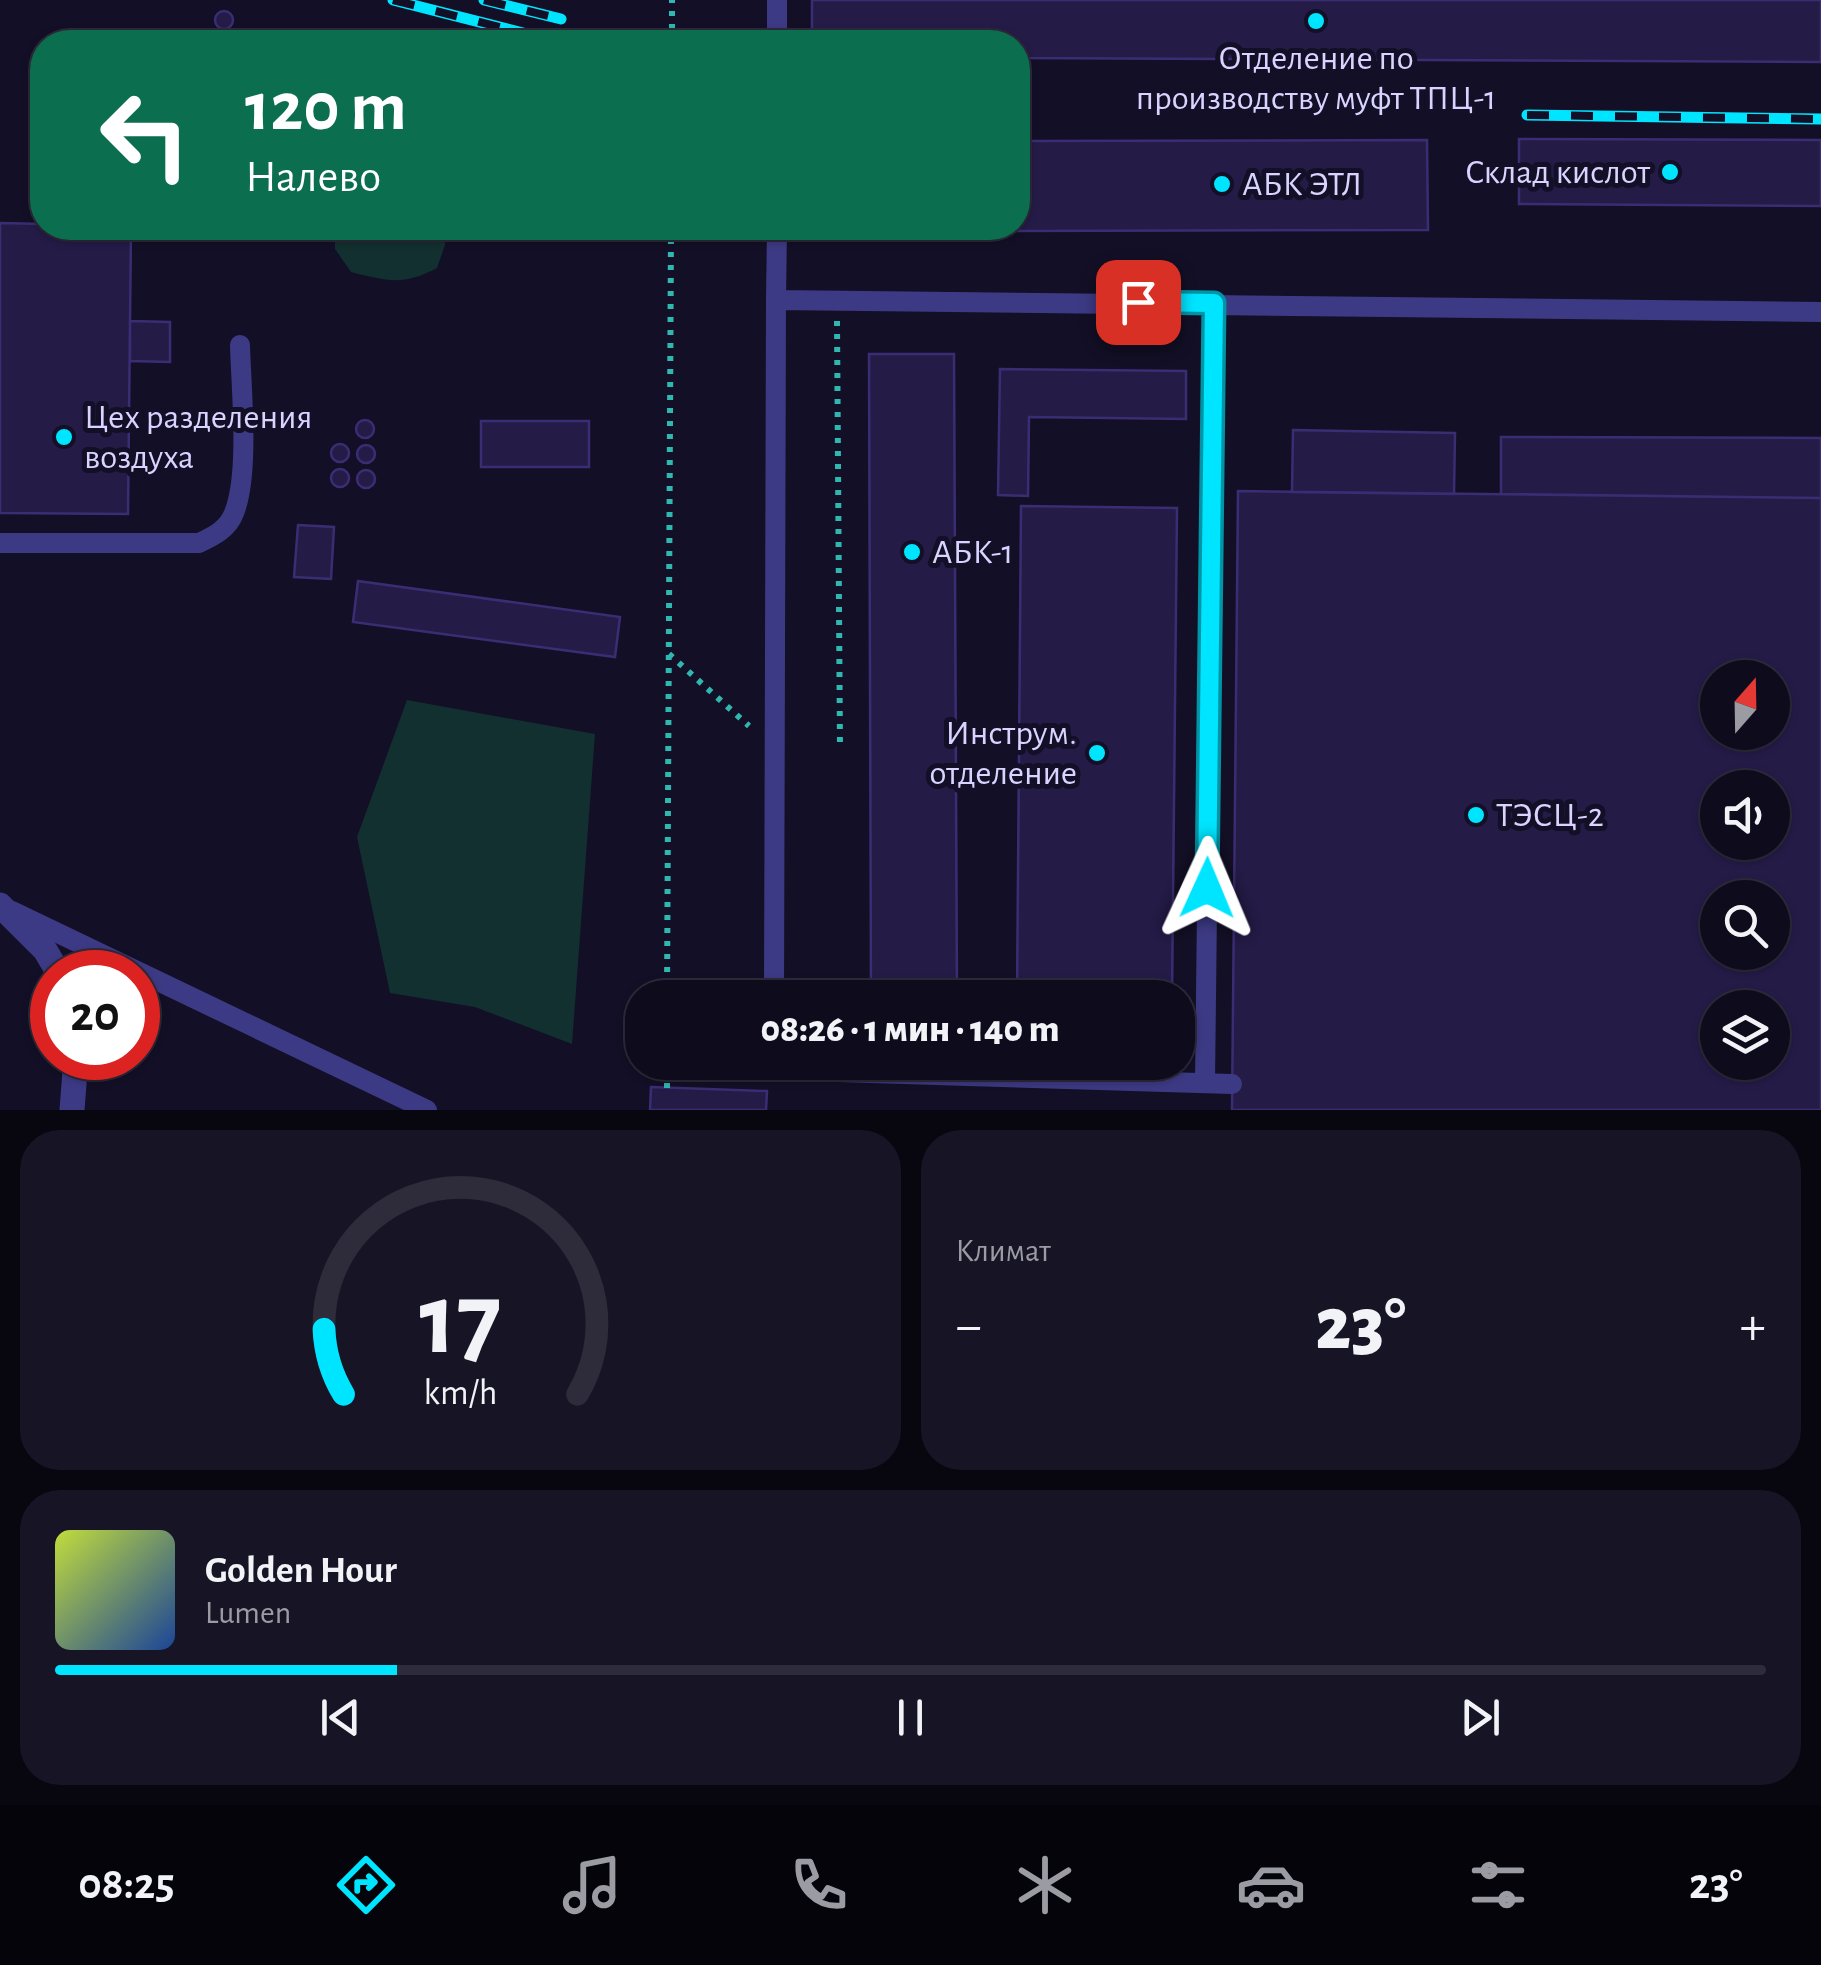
<!DOCTYPE html>
<html lang="ru">
<meta charset="utf-8">
<style>
body{margin:0;font-family:"Alegreya Sans",sans-serif;background:#171425;color:#f1f3f6;height:100vh;display:flex;flex-direction:column;font-size:38px;white-space:nowrap}
*{box-sizing:border-box;margin:0}
p{font-size:32px;color:#9b9ba3}
.icon{flex:none;width:55px;height:55px;fill:none;stroke:currentColor;stroke-width:2;stroke-linecap:round;stroke-linejoin:round}
.map{position:relative;height:1110px;overflow:hidden}
.details{display:flex;flex-direction:column;gap:20px;padding:20px;background:#08060f;flex:1}
.details>*{flex:none}
.guide{position:absolute;left:30px;top:30px;width:1000px;height:210px;border-radius:40px;box-shadow:0 2px 8px #0004,0 0 0 2px #2e2b3b;background:#0b6e4f;color:#fff;overflow:hidden}
.needle{width:65px;rotate:20deg}
.controls{position:absolute;left:1700px;top:660px;display:grid;gap:20px}
.controls a{display:grid;place-items:center;width:90px;height:90px;border-radius:50%;background:#0e0b1c;box-shadow:0 2px 8px #0004,0 0 0 2px #2e2b3b;font-size:50px}
.speed{position:absolute;left:30px;top:950px;display:flex;gap:20px;font-size:50px;font-weight:700;text-align:center}
.speed>*{display:grid;place-content:center;width:130px;height:130px;border-radius:50%;background:#0e0b1c;box-shadow:0 2px 8px #0004,0 0 0 2px #2e2b3b;line-height:1}
.speed .limit{border:15px solid #d22;background:#fff;color:#111}
.pin{position:absolute;display:grid;place-items:center;width:85px;height:85px;color:#fff;margin:-42px;border-radius:20px;box-shadow:0 5px 15px #0006}
.me{position:absolute;width:110px;margin:-55px;rotate:1deg;stroke-linejoin:round;filter:drop-shadow(0 0 8px #0008)}
.turn{display:flex;align-items:center;gap:35px;height:210px;padding:0 50px;font-size:45px}
.turn .icon{width:130px;height:130px;stroke-width:2.5}
.turn b{display:block;font-size:70px;line-height:85px}
.big{font-size:75px;font-weight:800;line-height:1.1}
.details .widget{flex:1;display:flex;flex-direction:column;justify-content:center;gap:15px;min-width:0;padding:0 35px;border-radius:40px;background:#171425}
.details .dial{align-items:center;gap:0}
.dial svg{height:260px;overflow:visible;fill:none;stroke:#2e2b3b;stroke-width:7;stroke-linecap:round;text-anchor:middle}
.dial text{fill:#f1f3f6;stroke:none}
.song{display:flex;align-items:center;gap:30px}
.cover{width:120px;height:120px;border-radius:15px;background:linear-gradient(135deg,hsl(70 70% 55%),hsl(220 70% 35%))}
.played{height:10px;border-radius:5px;background:linear-gradient(90deg,#00e5ff 20%,#2e2b3b 20%)}
.keys{display:flex;justify-content:space-around;direction:ltr}
.heat{display:flex;justify-content:space-between;align-items:center;font-size:55px;direction:ltr}
.details .tiles{flex:1;display:grid;gap:20px;grid-template-columns:1fr 1fr}
.widget:last-child{grid-column:span 2}
.trip{position:absolute;left:625px;top:980px;width:570px;height:100px;border-radius:40px;background:#0e0b1c;box-shadow:0 2px 8px #0004,0 0 0 2px #2e2b3b;font-weight:800;line-height:100px;text-align:center}
.tabs{display:flex;height:160px;justify-content:space-around;align-items:center;background:#06040b;color:#9b9ba3}
.tabs .icon{width:70px;height:70px}
.tabs .on{color:#00e5ff}
.tabs b{font-size:45px;color:#f1f3f6}
.map>svg:first-child{display:block}
.green{fill:#12302f}
.building{fill:#241b47;stroke:#3b2d73;stroke-width:2.5;fill-rule:evenodd}
.lines{fill:none;stroke-linecap:round;stroke-linejoin:round}
.path{stroke:#2fb8b0;stroke-width:6;stroke-dasharray:5 8;stroke-linecap:butt}
.service{stroke:#3d3a85;stroke-width:20}
.minor{stroke:#3d3a85;stroke-width:25}
.rail-casing{stroke:#00e5ff;stroke-width:11}
.rail{stroke:#130f26;stroke-width:8;stroke-dasharray:22;stroke-linecap:butt}
.route-casing{stroke:#0095a6;stroke-width:25}
.route{stroke:#00e5ff;stroke-width:18}
.poi-dot{fill:#00e5ff;stroke:#130f26;stroke-width:4}
.labels{text-anchor:middle;dominant-baseline:central;stroke-width:10;stroke-linejoin:round;paint-order:stroke}
.poi-label{font-size:35px;fill:#d9d4ff;stroke:#130f26;text-anchor:start}
</style>
<div class="map">
<svg width="1821" height="1110" viewBox="0 0 1821 1110">
<rect width="100%" height="100%" fill="#130f26"/>
<path class="green" d="M335 228H444L445 245 437 268C404 286 387 281 351 272L335 249Z
M407 700 595 734 572 1044 475 1007 390 993 357 837Z"/>
<path class="building" d="M812 0H1821V62L1018 58V42H812Z
M215 20a9 9 0 1 1 18 0a9 9 0 1 1-18 0Z
M1519 139 1821 140V206L1519 204Z
M1427 140 1428 230 987 231V228H1018V141Z
M0 223 42 224V228H131L128 514 0 513Z
M130 321 170 322V362L130 361Z
M869 354H954L957 998H871Z
M1000 369 1186 371V419L1029 417 1028 496 998 495Z
M356 429a9 9 0 1 1 18 0a9 9 0 1 1-18 0Z
M481 421H589V467H481Z
M1293 430 1455 433 1454 494 1292 492Z
M1501 437 1821 438V498L1501 494Z
M331 453a9 9 0 1 1 18 0a9 9 0 1 1-18 0Z
M357 454a9 9 0 1 1 18 0a9 9 0 1 1-18 0Z
M331 478a9 9 0 1 1 18 0a9 9 0 1 1-18 0Z
M357 479a9 9 0 1 1 18 0a9 9 0 1 1-18 0Z
M1238 491 1821 498V1110H1232ZM1718 678H1772V732H1718ZM1718 788H1772V842H1718ZM1718 898H1772V952H1718ZM1718 1008H1772V1062H1718Z
M1021 506 1177 508 1172 998H1017Z
M298 525 334 527 331 579 294 577Z
M358 581 620 617 615 657 353 622Z
M651 1087 767 1091 766 1110H650Z"/>
<g class="lines">
<path class="path" d="M672 42V0
M837 321 840 749
M669 654 749 726
M667 998 671 228
M667 1088V1062"/>
<path class="service" d="M777 42V0
M777 228 776 300 1821 312
M0 543H199C214 536 228 529 234 513 250 473 241 388 240 345
M12 911 427 1110
M774 998 776 300
M773 1062V1070L1232 1084
M1205 1083 1214 303"/>
<path class="minor" d="M0 905 45 950 58 972
M72 1110 76 1058"/>
<defs>
<path id="rail" d="M393 0 558 42
M484 0 561 19
M1527 115 1821 119"/>
</defs>
<use href="#rail" class="rail-casing"/>
<use href="#rail" class="rail"/>
</g>
<g class="lines">
<defs>
<path id="route" d="M1138 302 1214 303 1207 888"/>
</defs>
<use href="#route" class="route-casing"/>
<use href="#route" class="route"/>
</g>
<g class="poi-dot">
<circle cx="1316" cy="21" r="10"/>
<circle cx="1670" cy="172" r="10"/>
<circle cx="1222" cy="184" r="10"/>
<circle cx="64" cy="437" r="10"/>
<circle cx="912" cy="552" r="10"/>
<circle cx="1097" cy="753" r="10"/>
<circle cx="1476" cy="815" r="10"/>
</g>
<g class="labels">
<g class="poi-label">
<text x="1316" y="58" text-anchor="middle">Отделение по<tspan x="1316" dy="40">производству муфт ТПЦ-1</tspan></text>
<text x="1650" y="172" text-anchor="end">Склад кислот</text>
<text x="1242" y="184">АБК ЭТЛ</text>
<text x="84" y="417">Цех разделения<tspan x="84" dy="40">воздуха</tspan></text>
<text x="932" y="552">АБК-1</text>
<text x="1077" y="733" text-anchor="end">Инструм.<tspan x="1077" dy="40">отделение</tspan></text>
<text x="1496" y="815">ТЭСЦ-2</text>
</g>
</g>
</svg>
<div class="controls">
<a><svg class="needle" viewBox="-14 -14 28 28"><path d="M0-13l5 13h-10z" fill="#e53935"/><path d="M0 13l5-13h-10z" fill="#9b9ba3"/></svg></a>
<a><svg class="icon" aria-label="sound" viewBox="0 0 24 24"><path d="M4 9h4l5-4v14l-5-4H4zM17 9q2 3 0 6"/></svg></a>
<a><svg class="icon" aria-label="search" viewBox="0 0 24 24"><circle cx="10" cy="10" r="6"/><path d="M15 15l6 6"/></svg></a>
<a><svg class="icon" aria-label="layers" viewBox="0 0 24 24"><path d="M12 4l9 5-9 5-9-5zM3 14l9 5 9-5"/></svg></a>
</div>
<div class="speed"><div class="limit">20</div></div>
<div class="pin" style="left:1138px;top:302px;background:#d93025"><svg class="icon" aria-label="arrive" viewBox="0 0 24 24"><path d="M6 21V4h12l-3 4 3 4H6"/></svg></div>
<svg class="me" style="left:1207px;top:888px" viewBox="-20 -20 40 40"><path d="M0-17L14 15 0 8-14 15z" fill="#00e5ff" stroke="#fff" stroke-width="4"/></svg>
<div class="trip">08:26 · 1 мин · 140 m</div>
<div class="guide">
<div class="turn"><svg class="icon" aria-label="left" viewBox="0 0 24 24"><path d="M17 20v-9H6M10 6l-5 5 5 5"/></svg><div><b>120 m</b>Налево</div></div>
</div>
</div>
<section class="details">
<div class="tiles">
<div class="widget dial"><svg viewBox="0 0 100 80">
<path d="M14 69A42 42 0 1 1 86 69"/>
<path d="M14 69A42 42 0 0 1 8 49" stroke="#00e5ff"/>
<text x="50" y="56" font-size="32" font-weight="700">17</text>
<text x="50" y="72" font-size="11">km/h</text>
</svg></div>
<div class="widget"><p>Климат</p>
<div class="heat"><a>−</a><b class="big">23°</b><a>+</a></div>
</div>
<div class="widget">
<div class="song"><i class="cover"></i><div><b>Golden Hour</b><p>Lumen</p></div></div>
<div class="played"></div>
<div class="keys"><svg class="icon" aria-label="previous" viewBox="0 0 24 24"><path d="M18 5L8 12l10 7zM5 5v14"/></svg><svg class="icon" aria-label="pause" viewBox="0 0 24 24"><path d="M8 5v14M16 5v14"/></svg><svg class="icon" aria-label="next" viewBox="0 0 24 24"><path d="M6 5l10 7-10 7zM19 5v14"/></svg></div>
</div>
</div>
</section>
<nav class="tabs">
<b>08:25</b>
<svg class="icon on" aria-label="directions" viewBox="0 0 24 24"><path d="M12 3l9 9-9 9-9-9zM9 14v-3h6M13 9l2 2-2 2"/></svg>
<svg class="icon" aria-label="music" viewBox="0 0 24 24"><path d="M9 18V5l10-2v13"/><circle cx="6" cy="18" r="3"/><circle cx="16" cy="16" r="3"/></svg>
<svg class="icon" aria-label="phone" viewBox="0 0 24 24"><path d="M5 4h4l2 5-3 2q2 4 5 5l2-3 5 2v4C11 20 4 13 5 4z"/></svg>
<svg class="icon" aria-label="climate" viewBox="0 0 24 24"><path d="M12 3v18M4 7l16 10M4 17L20 7"/></svg>
<svg class="icon" aria-label="car" viewBox="0 0 24 24"><path d="M5 17H2v-5l4-1 3-4h7l3 4 3 1v5h-3M9 17h6M6 11h13"/><circle cx="7" cy="17" r="2"/><circle cx="17" cy="17" r="2"/></svg>
<svg class="icon" aria-label="filters" viewBox="0 0 24 24"><path d="M4 7h16M4 17h16"/><circle cx="9" cy="7" r="2"/><circle cx="15" cy="17" r="2"/></svg>
<b>23°</b>
</nav>
